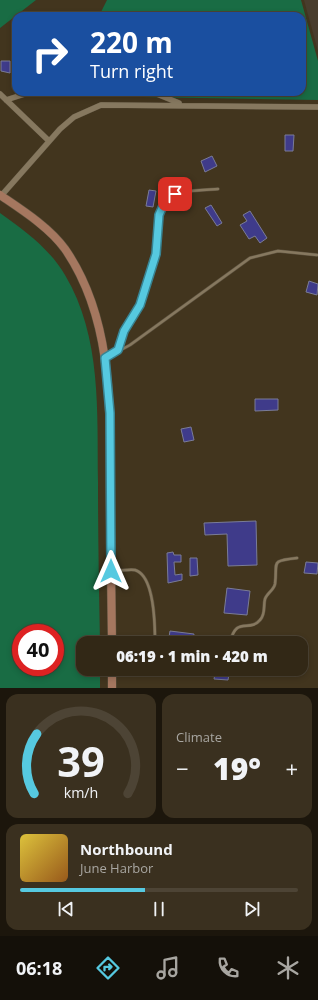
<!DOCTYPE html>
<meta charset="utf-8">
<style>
body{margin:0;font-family:"Open Sans",sans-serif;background:#3a301f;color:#f1f3f6;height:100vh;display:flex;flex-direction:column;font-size:15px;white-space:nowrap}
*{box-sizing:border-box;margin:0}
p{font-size:13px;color:#a8a6a1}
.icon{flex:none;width:22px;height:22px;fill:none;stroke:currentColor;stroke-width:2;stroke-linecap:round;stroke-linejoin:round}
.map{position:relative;height:688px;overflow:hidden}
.sheet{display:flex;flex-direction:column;gap:6px;padding:6px;background:#1c160c;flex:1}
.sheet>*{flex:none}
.hud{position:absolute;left:12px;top:12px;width:294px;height:84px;border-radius:12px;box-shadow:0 2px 6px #0003,0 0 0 1px #4d4435;background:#1a4fa0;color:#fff;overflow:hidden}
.speed{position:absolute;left:12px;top:624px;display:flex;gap:8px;font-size:20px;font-weight:700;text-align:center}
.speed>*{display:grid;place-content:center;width:52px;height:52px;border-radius:50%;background:#322816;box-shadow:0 2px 6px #0003,0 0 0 1px #4d4435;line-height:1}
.speed .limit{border:6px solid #d22;background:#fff;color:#111}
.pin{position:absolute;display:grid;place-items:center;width:34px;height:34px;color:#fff;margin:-17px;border-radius:8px;box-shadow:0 2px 6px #0006}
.me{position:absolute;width:44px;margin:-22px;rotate:0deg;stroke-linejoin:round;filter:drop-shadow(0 0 3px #0008)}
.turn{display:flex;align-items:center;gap:14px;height:84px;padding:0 12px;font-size:18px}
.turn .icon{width:52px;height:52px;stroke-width:2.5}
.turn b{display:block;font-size:28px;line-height:34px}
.big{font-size:30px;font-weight:800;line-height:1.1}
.sheet .tile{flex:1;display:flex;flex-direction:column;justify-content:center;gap:6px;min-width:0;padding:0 14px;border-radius:12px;background:#3a301f}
.sheet .dial{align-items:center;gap:0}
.dial svg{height:104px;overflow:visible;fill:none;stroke:#4d4435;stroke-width:7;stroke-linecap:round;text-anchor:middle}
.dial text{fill:#f1f3f6;stroke:none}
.song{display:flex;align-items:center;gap:12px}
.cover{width:48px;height:48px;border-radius:6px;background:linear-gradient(135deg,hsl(50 70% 55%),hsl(30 70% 35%))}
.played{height:4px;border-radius:2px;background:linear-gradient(90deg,#56c9e0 45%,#4d4435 45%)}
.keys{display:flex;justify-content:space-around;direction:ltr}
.heat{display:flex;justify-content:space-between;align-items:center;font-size:22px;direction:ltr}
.sheet .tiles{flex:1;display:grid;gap:6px;grid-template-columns:1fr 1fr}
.tile:last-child{grid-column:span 2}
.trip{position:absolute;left:76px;top:636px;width:232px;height:40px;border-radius:12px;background:#322816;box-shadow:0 2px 6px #0003,0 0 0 1px #4d4435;font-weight:800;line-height:40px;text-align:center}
.dock{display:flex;height:64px;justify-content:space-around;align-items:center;background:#141009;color:#a8a6a1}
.dock .icon{width:28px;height:28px}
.dock .current{color:#56c9e0}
.dock b{font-size:18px;color:#f1f3f6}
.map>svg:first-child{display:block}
.education{fill:#483d2d}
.green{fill:#196c44;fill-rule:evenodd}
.building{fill:#3f3b8a;stroke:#7a7c97}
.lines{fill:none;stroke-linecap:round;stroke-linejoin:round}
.lane-casing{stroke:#5d523f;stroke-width:3.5}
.street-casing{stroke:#5d523f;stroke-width:6}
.secondary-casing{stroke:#5d523f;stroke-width:9}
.lane{stroke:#86785f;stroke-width:2.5}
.street{stroke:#86785f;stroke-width:5.5}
.secondary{stroke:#a5775f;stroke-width:8}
.route-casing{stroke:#388392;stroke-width:10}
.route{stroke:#56c9e0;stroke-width:7}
</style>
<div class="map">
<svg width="318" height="688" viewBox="0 0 318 688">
<rect width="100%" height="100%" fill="#42351e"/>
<path class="education" d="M304 0H318V51Z"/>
<path class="green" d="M0 0H36L0 28Z
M107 0H301L318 61V100L84 96 86 92H302V16H99Z
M0 213C25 231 49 248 65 275 102 337 97 412 98 482 98 536 99 589 100 643H83V669H100V688H0ZM21 633H55V667H21Z"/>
<path class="building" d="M1 61H10V73L1 71Z
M285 135H294L293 151H285Z
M212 156 217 166 205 172 201 161Z
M149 190 156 191 153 207 146 206Z
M211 205 222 223 217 226 205 208Z
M250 211 267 238 260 243 255 236 249 239 240 225 247 221 243 215Z
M309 281 318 284 317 295 306 292Z
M255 399H278V410L255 411Z
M191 427 194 440 184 442 181 429Z
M256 521 257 565 228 566 227 534 205 535 204 523Z
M173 552 174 555H181V562H174L175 575 182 574V580L168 583 167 553Z
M190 558H197L198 575 190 576Z
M306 562 318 563 317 574 304 573Z
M227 588 250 591 247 615 224 613Z
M170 631 194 634 193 643H168Z
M216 669H230L228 680 214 679Z"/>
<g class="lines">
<defs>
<path id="lane" d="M118 350C123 332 133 320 141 303 147 288 152 270 156 254 159 239 154 208 167 198 177 190 205 190 218 189
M106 358 130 345 250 258 278 251 317 255
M113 571C120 571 129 569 135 570 155 576 155 626 155 643
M230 643C236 615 249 633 260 620 266 614 263 606 265 599 267 593 274 590 275 584 278 562 269 561 297 558
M164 669C177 677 195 673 208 669"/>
<path id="street" d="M152 92 179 103
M0 94 49 141
M6 100 31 92
M1 196 60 129 74 117 101 105 318 107"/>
<path id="secondary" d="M0 195C22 210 49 227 65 249 114 320 110 410 110 492 111 542 111 593 112 643
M112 669V688"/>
</defs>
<use href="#lane" class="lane-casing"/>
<use href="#street" class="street-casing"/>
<use href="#secondary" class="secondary-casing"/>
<use href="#lane" class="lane"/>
<use href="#street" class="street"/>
<use href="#secondary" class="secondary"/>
</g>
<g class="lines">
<defs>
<path id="route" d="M111 571 110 413 105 358 118 350 124 331 140 305 156 254 159 215 166 199 175 194"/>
</defs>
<use href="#route" class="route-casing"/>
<use href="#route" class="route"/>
</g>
</svg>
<div class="speed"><div class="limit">40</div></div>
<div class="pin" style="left:175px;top:194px;background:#d93025"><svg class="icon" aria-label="arrive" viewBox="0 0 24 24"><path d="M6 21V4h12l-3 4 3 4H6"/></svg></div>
<svg class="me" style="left:111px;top:571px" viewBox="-20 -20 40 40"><path d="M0-17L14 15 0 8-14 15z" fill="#56c9e0" stroke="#fff" stroke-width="4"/></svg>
<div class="trip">06:19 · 1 min · 420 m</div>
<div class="hud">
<div class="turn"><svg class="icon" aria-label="right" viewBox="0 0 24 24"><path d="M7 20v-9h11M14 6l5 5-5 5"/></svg><div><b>220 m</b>Turn right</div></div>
</div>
</div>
<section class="sheet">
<div class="tiles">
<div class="tile dial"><svg viewBox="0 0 100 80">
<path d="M14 69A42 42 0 1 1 86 69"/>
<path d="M14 69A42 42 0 0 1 16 23" stroke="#56c9e0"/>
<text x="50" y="56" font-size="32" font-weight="700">39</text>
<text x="50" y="72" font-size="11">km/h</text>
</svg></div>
<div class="tile"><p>Climate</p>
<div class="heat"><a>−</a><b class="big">19°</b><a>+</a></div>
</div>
<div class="tile">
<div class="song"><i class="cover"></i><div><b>Northbound</b><p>June Harbor</p></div></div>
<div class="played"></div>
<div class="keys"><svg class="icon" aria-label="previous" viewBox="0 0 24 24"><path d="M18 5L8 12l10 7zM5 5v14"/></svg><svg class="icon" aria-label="pause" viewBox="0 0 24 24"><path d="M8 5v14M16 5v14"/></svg><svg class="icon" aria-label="next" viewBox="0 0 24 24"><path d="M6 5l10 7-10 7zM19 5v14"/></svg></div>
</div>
</div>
</section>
<nav class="dock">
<b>06:18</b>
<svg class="icon current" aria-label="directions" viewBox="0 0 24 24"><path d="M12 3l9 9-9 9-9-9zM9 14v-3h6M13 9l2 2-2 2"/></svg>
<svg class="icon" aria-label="music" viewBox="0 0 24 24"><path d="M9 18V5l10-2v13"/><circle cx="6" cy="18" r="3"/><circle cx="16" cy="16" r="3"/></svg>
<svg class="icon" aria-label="phone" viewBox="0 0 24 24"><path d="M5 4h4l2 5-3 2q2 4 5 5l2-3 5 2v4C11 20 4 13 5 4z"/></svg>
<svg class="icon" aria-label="climate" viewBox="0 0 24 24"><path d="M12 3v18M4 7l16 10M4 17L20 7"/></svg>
</nav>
